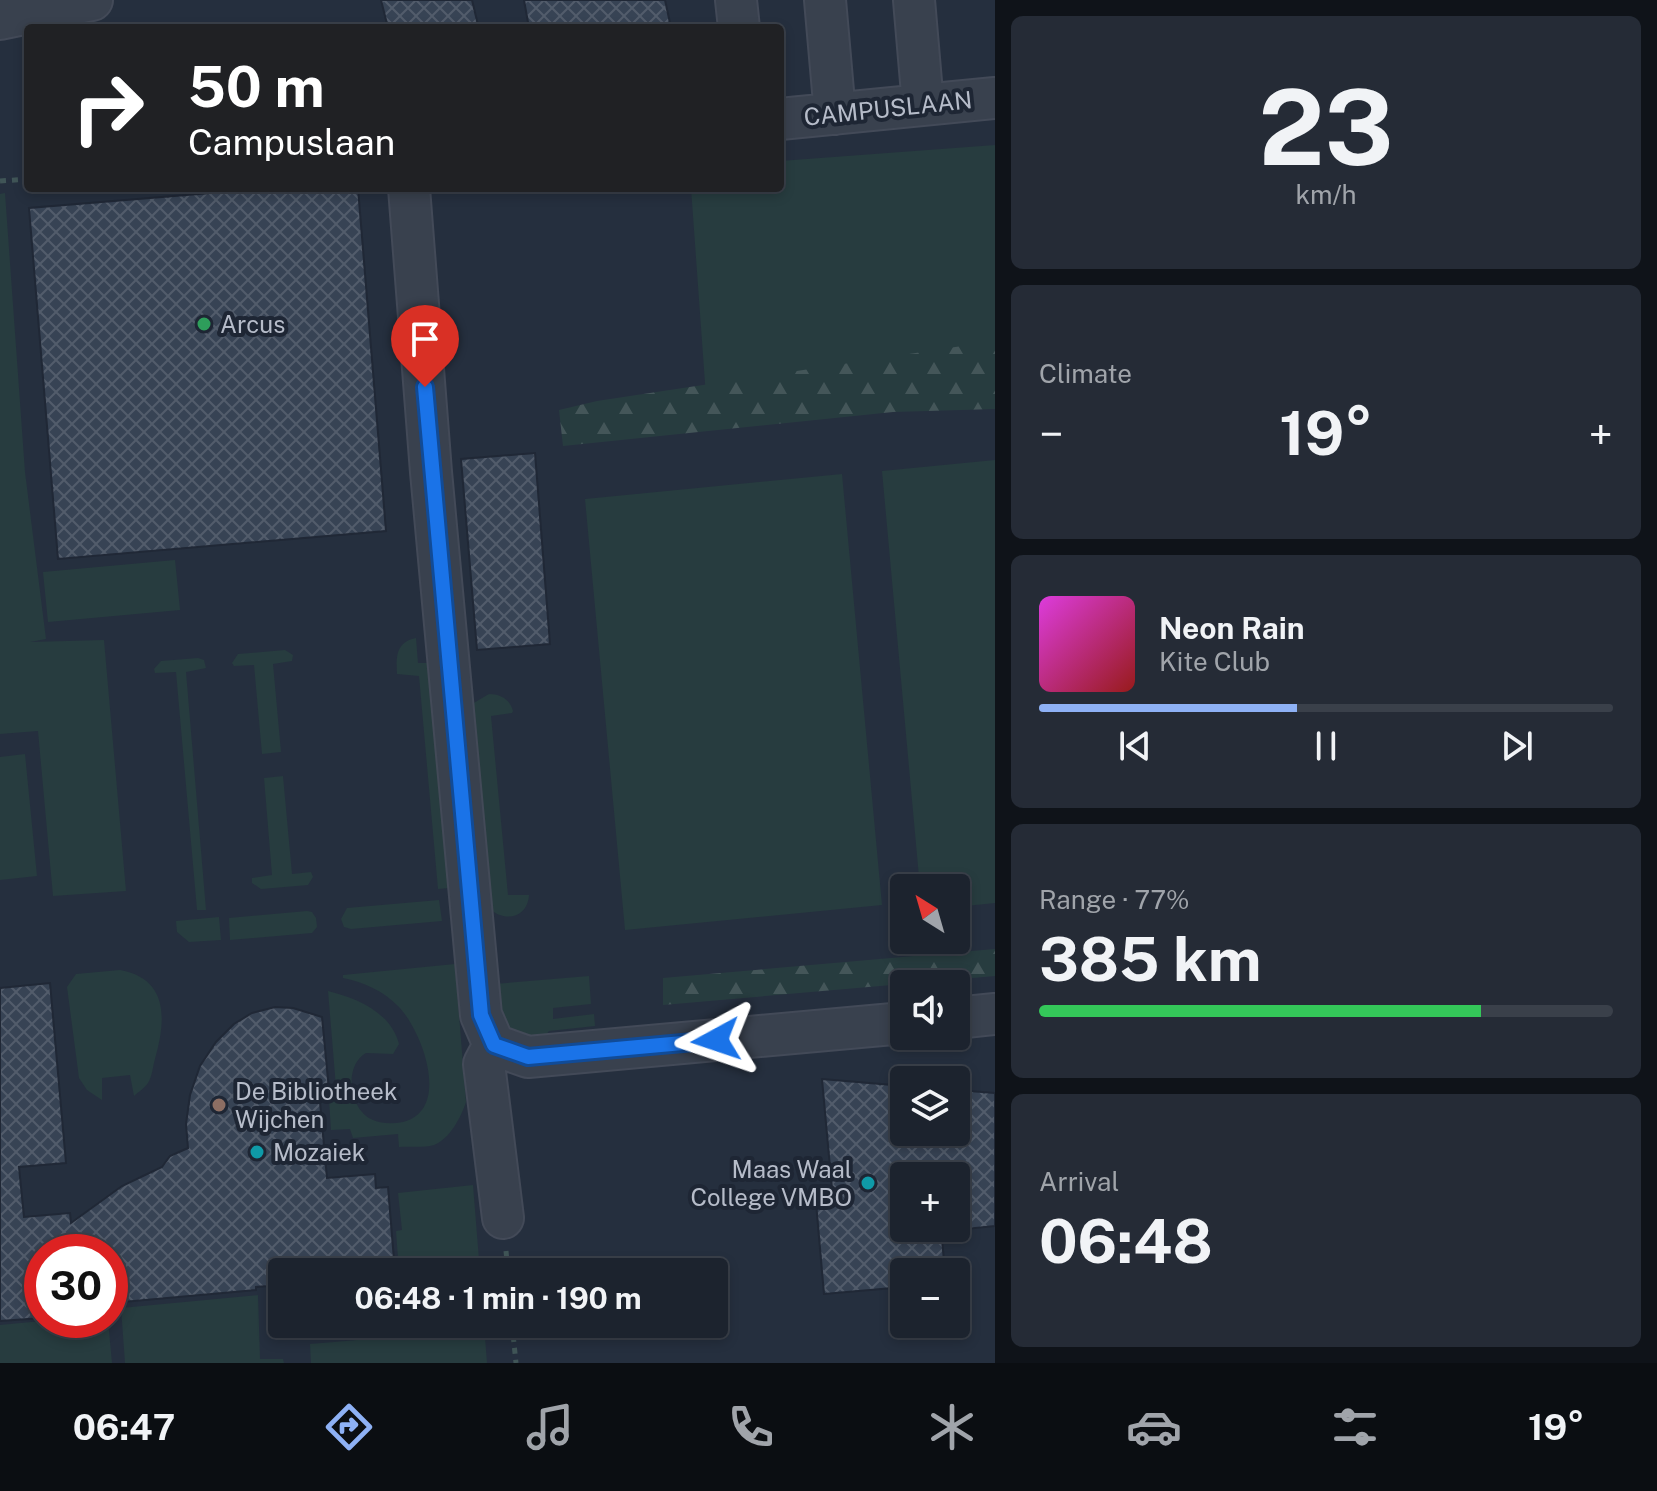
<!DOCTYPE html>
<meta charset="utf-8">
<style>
body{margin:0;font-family:"Public Sans",sans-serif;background:#252b36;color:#f1f3f6;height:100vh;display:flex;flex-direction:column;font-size:30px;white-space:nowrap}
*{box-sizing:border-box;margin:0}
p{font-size:26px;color:#a0a4aa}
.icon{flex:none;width:44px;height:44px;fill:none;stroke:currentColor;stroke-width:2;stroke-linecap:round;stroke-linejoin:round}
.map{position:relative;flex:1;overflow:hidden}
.side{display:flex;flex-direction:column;gap:16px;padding:16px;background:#0f1319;width:662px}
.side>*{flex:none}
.guide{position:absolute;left:24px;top:24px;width:760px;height:168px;border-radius:8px;box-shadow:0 4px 12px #0003,0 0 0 2px #3a404a;background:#202124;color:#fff;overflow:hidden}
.needle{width:52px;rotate:323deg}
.fabs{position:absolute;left:890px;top:874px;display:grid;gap:16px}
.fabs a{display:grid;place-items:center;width:80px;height:80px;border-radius:8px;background:#1c232e;box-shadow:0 4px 12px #0003,0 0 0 2px #3a404a;font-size:40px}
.speed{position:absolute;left:24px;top:1234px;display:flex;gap:16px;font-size:40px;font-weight:700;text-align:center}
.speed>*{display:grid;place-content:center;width:104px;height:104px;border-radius:50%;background:#1c232e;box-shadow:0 4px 12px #0003,0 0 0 2px #3a404a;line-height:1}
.speed .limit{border:12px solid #d22;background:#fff;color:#111}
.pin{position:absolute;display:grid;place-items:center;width:68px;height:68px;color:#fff;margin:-82px -34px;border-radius:50% 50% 50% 0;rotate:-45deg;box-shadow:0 0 8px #0007}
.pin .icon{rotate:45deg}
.me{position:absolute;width:88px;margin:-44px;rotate:265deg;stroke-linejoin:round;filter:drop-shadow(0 0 6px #0008)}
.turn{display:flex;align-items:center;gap:28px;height:168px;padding:0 32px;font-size:36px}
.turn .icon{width:104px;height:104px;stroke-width:2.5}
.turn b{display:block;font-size:56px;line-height:68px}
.big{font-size:60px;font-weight:700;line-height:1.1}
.side .widget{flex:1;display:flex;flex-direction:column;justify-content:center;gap:12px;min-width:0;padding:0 28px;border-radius:12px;background:#252b36}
.side .dial{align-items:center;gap:0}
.dial b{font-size:104px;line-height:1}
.song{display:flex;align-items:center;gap:24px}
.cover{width:96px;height:96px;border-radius:12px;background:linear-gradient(135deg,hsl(300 70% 55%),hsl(0 70% 35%))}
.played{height:8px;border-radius:4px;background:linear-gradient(90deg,#8eb1f5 45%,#3a404a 45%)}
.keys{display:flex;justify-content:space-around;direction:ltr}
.heat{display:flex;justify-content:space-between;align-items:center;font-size:44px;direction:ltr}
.charge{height:12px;border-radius:6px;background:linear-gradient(90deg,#34c759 77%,#3a404a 0)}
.trip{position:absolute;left:268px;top:1258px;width:460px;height:80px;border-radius:8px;background:#1c232e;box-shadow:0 4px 12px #0003,0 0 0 2px #3a404a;font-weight:700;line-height:80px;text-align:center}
.dock{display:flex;height:128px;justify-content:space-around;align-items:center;background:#0b0e12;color:#a0a4aa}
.dock .icon{width:56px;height:56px}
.dock .current{color:#8eb1f5}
.dock b{font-size:36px;color:#f1f3f6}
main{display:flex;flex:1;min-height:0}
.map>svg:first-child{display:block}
.green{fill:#273c3f}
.forest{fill:url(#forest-firs)}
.building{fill:url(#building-cross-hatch);stroke:#202836;stroke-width:2}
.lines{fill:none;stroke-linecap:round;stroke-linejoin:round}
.minor-casing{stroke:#434a58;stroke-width:44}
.path{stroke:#405557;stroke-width:5;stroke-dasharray:6 6;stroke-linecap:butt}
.minor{stroke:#39414e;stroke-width:40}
.route-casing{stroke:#114b97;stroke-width:20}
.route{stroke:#1a73e8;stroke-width:14}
.leisure-dot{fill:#2e9e5b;stroke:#1e2634;stroke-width:3}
.education-dot{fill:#8d6e63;stroke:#1e2634;stroke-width:3}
.culture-dot{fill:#0f9aa8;stroke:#1e2634;stroke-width:3}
.labels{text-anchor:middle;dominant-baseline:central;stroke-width:8;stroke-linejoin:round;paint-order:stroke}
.street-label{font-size:24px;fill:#b6bcc9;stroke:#1e2634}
.poi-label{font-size:24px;fill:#b6bcc9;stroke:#1e2634;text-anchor:start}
</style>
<main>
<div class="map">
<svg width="995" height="1363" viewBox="0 0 995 1363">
<defs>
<pattern id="forest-firs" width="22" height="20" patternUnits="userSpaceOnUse" patternTransform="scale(2)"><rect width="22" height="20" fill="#273c3f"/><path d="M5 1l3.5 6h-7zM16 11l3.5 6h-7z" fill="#445659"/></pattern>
<pattern id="building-cross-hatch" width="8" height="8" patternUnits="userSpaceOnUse" patternTransform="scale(2)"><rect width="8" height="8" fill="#374354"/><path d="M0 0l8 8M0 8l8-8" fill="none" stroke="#525c6b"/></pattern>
</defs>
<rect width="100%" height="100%" fill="#252f3e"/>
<path class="green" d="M995 145V404L708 425 691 188H780V161Z
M5 193 25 472 46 639 30 642 104 640 126 891 53 896 38 731 0 734V194Z
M995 460V903L956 907V888H920L882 471Z
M842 474 882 905 625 930 585 499Z
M175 560 180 610 48 622 43 572Z
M416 638 418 663H428L449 888 438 889 419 676 397 674C396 657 396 642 416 638Z
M285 650 293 655 292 661 273 664 281 752 262 754 254 665 234 666 232 663 238 654Z
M198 658 204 660 206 668 186 672 206 910H197L176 672 155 673 154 669 161 661Z
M489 694C500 694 510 699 513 711L512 713 491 716 508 895H529C528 918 504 923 489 908L472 704Z
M25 754 37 876 0 880V757Z
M283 776 292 874 311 872 313 877 308 885 261 889 252 883V878L272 875 264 778Z
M439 900 442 921 351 929 344 927 341 919 347 908Z
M307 911 312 912 316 918 317 927 312 933 230 940 229 918Z
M219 917 221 940 189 942 177 932 176 921Z
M455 964 466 1102C461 1117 450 1139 434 1145 424 1148 409 1146 399 1147L398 1134 353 1138 350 1129 331 1130 329 1100 337 1099 328 991C356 998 391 1012 399 1044L393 1054 366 1053C343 1066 349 1110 373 1120 382 1124 393 1124 403 1122 452 1110 422 1030 398 1006 383 991 364 982 343 978V975Z
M120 970C169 979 166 1020 155 1059 153 1066 152 1077 148 1083 145 1088 138 1092 134 1096L130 1075 102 1078V1100L87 1090 79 1078 67 987 76 974Z
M589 976 591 1004 553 1008V1019L594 1014 595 1026 549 1031 542 1040 503 1031 494 984Z
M473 1185 480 1272H399L396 1231 402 1230 398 1193Z
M258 1295 260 1359H283L284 1363H125L121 1308Z
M52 1320H108L112 1363H0V1325Z
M404 1324H484L487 1363H311L310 1344 405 1336Z"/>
<path class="forest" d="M995 341V409L893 412 563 446 559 410 597 401Z
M995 949V976L663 1005V978Z"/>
<path class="building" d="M381 0H472L478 25 465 28H388Z
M524 0H665L670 23 645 28H529Z
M270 188H358L386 531 58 559 29 208Z
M535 453 550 644 477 650 461 459Z
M50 983 66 1163 19 1167 24 1217 70 1213 71 1223 122 1186 162 1167 170 1156 188 1148 186 1124 190 1095 200 1066 216 1042 234 1024 252 1013 275 1007 293 1008 322 1017 329 1090 319 1091 327 1178 375 1174 376 1188 388 1187 395 1272H282V1285L256 1287V1290L123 1302 122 1298 110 1299V1252H42V1318L0 1321V988Z
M822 1079 904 1086V1132H956V1090L995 1093V1226L956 1230V1176H904V1228H941L945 1272H904V1287L824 1294 815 1191 832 1189Z"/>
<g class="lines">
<defs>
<path id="minor" d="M736 0 739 28
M825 0 835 114
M914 0 923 105
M0 19 92 0
M780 119 995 98
M409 188 431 472 481 1015 494 1045 528 1057 904 1023
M956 1018 995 1014
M494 1045 484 1064 503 1218"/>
</defs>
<use href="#minor" class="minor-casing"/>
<path class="path" d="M0 181 28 179
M506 1251 508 1272
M512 1324 516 1363"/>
<use href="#minor" class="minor"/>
</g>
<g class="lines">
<defs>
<path id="route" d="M425 387 481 1015 494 1045 528 1057 716 1040"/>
</defs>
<use href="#route" class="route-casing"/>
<use href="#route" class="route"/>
</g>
<circle class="leisure-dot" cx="204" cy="324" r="8"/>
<circle class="education-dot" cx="219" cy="1105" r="8"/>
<g class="culture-dot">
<circle cx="257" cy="1152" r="8"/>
<circle cx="868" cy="1183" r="8"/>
</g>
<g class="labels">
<g class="street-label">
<text transform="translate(888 108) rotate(-6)">CAMPUSLAAN</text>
</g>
<g class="poi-label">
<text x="220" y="324">Arcus</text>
<text x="235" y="1091">De Bibliotheek<tspan x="235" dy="28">Wijchen</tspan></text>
<text x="273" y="1152">Mozaiek</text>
<text x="852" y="1169" text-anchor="end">Maas Waal<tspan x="852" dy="28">College VMBO</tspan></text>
</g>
</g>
</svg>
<div class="fabs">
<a><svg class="needle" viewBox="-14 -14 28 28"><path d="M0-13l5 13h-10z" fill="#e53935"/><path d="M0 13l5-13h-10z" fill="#a0a4aa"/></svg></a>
<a><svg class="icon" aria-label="sound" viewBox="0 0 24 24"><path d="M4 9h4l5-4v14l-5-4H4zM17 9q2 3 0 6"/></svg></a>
<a><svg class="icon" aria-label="layers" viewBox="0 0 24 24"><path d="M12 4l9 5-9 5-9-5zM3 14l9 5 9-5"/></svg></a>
<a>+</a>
<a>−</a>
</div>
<div class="speed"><div class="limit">30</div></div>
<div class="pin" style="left:425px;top:387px;background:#d93025"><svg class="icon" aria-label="arrive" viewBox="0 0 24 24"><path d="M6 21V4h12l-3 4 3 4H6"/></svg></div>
<svg class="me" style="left:716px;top:1040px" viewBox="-20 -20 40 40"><path d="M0-17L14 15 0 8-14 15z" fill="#1a73e8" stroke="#fff" stroke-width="4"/></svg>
<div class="trip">06:48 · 1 min · 190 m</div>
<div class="guide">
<div class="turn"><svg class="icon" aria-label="right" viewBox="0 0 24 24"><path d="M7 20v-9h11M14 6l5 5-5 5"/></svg><div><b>50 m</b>Campuslaan</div></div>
</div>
</div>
<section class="side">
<div class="widget dial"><b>23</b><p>km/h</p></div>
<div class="widget"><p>Climate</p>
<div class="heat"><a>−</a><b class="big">19°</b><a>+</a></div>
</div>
<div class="widget">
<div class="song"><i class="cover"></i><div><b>Neon Rain</b><p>Kite Club</p></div></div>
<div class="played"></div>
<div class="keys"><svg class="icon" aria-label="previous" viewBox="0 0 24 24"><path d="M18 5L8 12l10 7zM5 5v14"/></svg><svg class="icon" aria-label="pause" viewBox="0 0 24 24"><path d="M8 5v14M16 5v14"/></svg><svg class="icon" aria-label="next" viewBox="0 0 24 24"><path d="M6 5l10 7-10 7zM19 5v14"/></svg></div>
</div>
<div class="widget"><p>Range · 77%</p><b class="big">385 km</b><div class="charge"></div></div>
<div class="widget"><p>Arrival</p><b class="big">06:48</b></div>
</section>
</main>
<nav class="dock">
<b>06:47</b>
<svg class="icon current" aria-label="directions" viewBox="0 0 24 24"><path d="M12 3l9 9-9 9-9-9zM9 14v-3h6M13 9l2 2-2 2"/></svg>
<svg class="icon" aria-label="music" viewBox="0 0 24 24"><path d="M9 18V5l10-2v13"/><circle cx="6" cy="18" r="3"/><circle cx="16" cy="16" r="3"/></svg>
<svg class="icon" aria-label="phone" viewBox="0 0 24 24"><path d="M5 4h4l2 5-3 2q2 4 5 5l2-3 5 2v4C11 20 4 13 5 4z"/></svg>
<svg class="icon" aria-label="climate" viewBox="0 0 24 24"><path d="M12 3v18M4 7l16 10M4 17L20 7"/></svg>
<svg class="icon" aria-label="car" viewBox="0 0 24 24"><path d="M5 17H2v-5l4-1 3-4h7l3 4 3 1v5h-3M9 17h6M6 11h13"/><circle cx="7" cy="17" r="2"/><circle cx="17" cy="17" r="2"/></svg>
<svg class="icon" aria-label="filters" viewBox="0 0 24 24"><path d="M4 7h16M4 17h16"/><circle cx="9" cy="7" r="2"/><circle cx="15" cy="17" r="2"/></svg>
<b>19°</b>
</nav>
